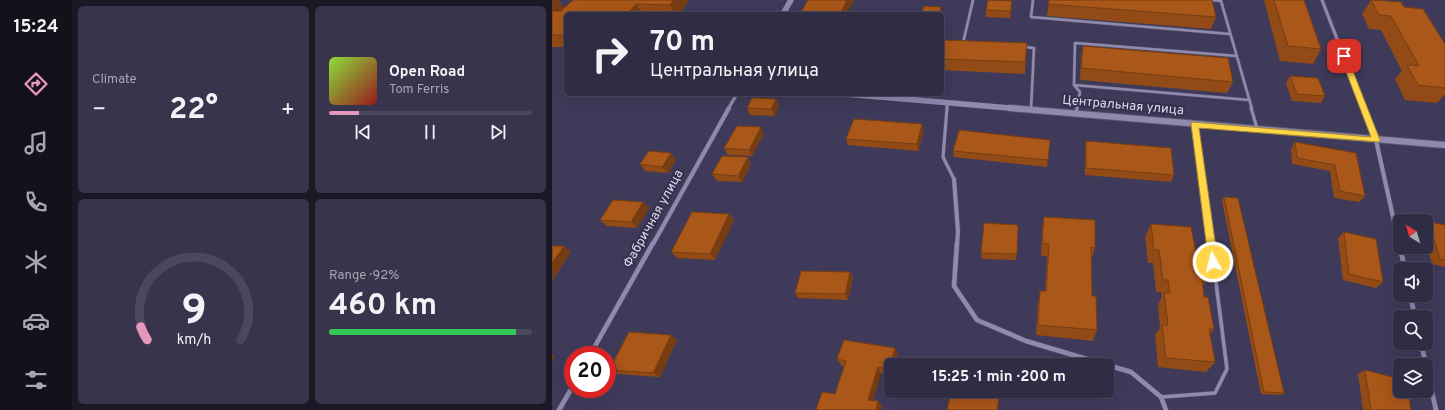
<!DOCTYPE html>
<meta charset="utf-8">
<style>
body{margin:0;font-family:Overpass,sans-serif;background:#37344b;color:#f1f3f6;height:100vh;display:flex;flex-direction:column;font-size:15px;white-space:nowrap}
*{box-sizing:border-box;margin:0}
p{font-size:13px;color:#a7a7b2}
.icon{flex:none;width:22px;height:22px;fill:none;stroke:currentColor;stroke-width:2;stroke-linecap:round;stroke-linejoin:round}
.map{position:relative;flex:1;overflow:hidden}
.drawer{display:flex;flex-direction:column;gap:6px;padding:6px;background:#1a1825;width:480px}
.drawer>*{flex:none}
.banner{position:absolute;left:12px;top:12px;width:380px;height:84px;border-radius:6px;box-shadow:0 4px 16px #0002,0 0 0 1px #4a485d;background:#2f2c44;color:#f1f3f6;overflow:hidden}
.needle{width:26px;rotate:322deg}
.buttons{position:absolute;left:841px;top:214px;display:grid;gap:8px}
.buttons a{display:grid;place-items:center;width:40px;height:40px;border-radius:6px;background:#2f2c44;box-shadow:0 4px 16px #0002,0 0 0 1px #4a485d;font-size:20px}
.speed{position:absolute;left:12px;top:346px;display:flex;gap:8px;font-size:20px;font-weight:700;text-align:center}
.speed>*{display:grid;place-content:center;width:52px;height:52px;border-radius:50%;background:#2f2c44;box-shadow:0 4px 16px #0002,0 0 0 1px #4a485d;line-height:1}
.speed .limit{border:6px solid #d22;background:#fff;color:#111}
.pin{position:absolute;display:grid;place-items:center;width:34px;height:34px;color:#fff;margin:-17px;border-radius:8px;box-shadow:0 2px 6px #0006}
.me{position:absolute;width:44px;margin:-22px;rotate:353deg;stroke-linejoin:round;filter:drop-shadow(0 0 3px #0008)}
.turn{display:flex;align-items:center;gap:14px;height:84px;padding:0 20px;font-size:18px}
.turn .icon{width:52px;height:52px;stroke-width:2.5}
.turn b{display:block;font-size:28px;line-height:34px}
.big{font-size:30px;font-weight:700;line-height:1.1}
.drawer .widget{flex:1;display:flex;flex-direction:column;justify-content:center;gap:6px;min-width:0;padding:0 14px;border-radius:6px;background:#37344b}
.drawer .dial{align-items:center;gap:0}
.dial svg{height:104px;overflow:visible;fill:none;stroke:#4a485d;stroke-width:7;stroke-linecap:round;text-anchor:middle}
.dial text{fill:#f1f3f6;stroke:none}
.song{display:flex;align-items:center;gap:12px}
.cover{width:48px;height:48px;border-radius:6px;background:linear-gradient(135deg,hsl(90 70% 55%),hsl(0 70% 35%))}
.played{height:4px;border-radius:2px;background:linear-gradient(90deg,#e797bd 15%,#4a485d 15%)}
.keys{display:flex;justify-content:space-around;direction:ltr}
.heat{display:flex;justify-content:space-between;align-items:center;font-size:22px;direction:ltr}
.charge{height:6px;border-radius:3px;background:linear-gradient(90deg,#34c759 92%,#4a485d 0)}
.drawer .tiles{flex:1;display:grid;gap:6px;grid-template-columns:repeat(2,1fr)}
.trip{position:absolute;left:332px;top:358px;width:230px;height:40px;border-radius:6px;background:#2f2c44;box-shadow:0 4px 16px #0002,0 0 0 1px #4a485d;font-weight:700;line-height:40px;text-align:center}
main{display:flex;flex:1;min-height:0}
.tabs{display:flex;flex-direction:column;width:72px;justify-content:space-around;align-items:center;background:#13121b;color:#a7a7b2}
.tabs .icon{width:28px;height:28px}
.tabs .active{color:#e797bd}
.tabs b{font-size:18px;color:#f1f3f6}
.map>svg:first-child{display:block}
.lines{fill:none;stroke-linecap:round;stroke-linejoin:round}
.service-far2-casing{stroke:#5a5570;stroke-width:3.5}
.service-far1-casing{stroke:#5a5570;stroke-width:4}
.service-casing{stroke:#5a5570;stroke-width:4.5}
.minor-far2-casing{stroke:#5a5570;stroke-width:4}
.minor-far1-casing{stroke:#5a5570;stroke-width:5}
.minor-casing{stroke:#5a5570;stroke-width:5.5}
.tertiary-far1-casing{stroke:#5a5570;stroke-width:6}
.tertiary-casing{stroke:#5a5570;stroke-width:8}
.service-far2{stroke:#8f8aae;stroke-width:2.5}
.service-far1{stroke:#8f8aae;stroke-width:3}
.service{stroke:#8f8aae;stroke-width:3.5}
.minor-far2{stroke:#8f8aae;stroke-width:3}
.minor-far1{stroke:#8f8aae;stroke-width:4}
.minor{stroke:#8f8aae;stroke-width:4.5}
.tertiary-far1{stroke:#8f8aae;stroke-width:5.5}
.tertiary{stroke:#8f8aae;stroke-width:6}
.wall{fill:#924b16}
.shaded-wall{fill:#773d12}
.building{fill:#aa571a;stroke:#773d12}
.route{fill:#ffd54a;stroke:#a68a30}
.labels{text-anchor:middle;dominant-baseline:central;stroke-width:4;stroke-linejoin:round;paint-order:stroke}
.street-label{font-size:13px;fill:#dedbef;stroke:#35304e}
</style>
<main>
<nav class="tabs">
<b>15:24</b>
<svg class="icon active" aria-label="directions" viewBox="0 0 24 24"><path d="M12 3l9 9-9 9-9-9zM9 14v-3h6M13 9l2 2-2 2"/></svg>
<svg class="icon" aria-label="music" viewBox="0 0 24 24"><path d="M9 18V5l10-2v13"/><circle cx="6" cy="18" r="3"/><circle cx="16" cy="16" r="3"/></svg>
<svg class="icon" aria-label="phone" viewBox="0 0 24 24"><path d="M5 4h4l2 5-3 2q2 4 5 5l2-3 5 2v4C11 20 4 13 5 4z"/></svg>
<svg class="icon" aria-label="climate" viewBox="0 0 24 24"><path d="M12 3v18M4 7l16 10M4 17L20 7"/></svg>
<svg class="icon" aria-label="car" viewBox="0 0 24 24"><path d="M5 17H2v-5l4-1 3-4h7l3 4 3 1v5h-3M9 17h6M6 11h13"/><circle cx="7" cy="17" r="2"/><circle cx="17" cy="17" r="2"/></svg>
<svg class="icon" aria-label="filters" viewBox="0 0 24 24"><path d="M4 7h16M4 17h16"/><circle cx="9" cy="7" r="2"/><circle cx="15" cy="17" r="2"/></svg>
</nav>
<section class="drawer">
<div class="tiles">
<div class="widget"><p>Climate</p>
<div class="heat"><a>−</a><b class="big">22°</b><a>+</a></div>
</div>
<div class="widget">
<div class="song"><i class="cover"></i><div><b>Open Road</b><p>Tom Ferris</p></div></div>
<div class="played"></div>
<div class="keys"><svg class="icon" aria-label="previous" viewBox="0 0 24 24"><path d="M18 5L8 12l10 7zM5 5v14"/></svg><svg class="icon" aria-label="pause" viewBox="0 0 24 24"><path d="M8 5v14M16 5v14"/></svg><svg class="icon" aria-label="next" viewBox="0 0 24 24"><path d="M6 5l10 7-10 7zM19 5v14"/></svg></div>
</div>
<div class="widget dial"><svg viewBox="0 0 100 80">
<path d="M14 69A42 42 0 1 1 86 69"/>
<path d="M14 69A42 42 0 0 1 9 59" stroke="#e797bd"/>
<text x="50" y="56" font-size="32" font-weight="700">9</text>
<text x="50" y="72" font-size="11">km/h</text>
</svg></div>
<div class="widget"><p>Range · 92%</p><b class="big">460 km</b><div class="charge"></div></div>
</div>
</section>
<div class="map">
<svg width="893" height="410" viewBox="0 0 893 410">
<rect width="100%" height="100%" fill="#3f3a5a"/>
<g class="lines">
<defs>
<path id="service-far2" d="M481 0 479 17 678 34
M660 0 669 1 700 109
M411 43 421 0
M472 47 482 48 479 109
M522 85 697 100
M395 109V103
M525 109 528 92 522 85 523 43 685 56"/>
<path id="service-far1" d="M395 108 391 157 402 179
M699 108 705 128
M479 110V108
M524 114 525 108
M643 124 659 244"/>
<path id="service" d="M609 397 663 393 675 369 659 243"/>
<path id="minor-far2" d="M770 0 812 109
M176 109 185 94"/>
<path id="minor-far1" d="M812 108 824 140 847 244
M402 179 406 232 405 244
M101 244 177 108"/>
<path id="minor" d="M405 243 402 286 425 320 474 341 555 365
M847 243 853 269
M858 295 863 317
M869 343 874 365
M38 355 101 243
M555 365 579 372 609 397 614 410
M874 366 884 410
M7 410 21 386"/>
<path id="tertiary-far1" d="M231 14 239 0
M294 94 469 109"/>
<path id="tertiary" d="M458 108 893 145"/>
</defs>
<use href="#service-far2" class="service-far2-casing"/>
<use href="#service-far1" class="service-far1-casing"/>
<use href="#service" class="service-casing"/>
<use href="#minor-far2" class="minor-far2-casing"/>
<use href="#minor-far1" class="minor-far1-casing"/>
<use href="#minor" class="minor-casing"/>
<use href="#tertiary-far1" class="tertiary-far1-casing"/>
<use href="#tertiary" class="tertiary-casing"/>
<use href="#service-far2" class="service-far2"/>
<use href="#service-far1" class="service-far1"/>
<use href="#service" class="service"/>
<use href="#minor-far2" class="minor-far2"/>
<use href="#minor-far1" class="minor-far1"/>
<use href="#minor" class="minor"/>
<use href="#tertiary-far1" class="tertiary-far1"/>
<use href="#tertiary" class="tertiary"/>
</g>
<path class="wall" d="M0 0H6L12 8 21 0H137L127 14H14V47H0Z
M497 0 664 17 659 29 495 16Z
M712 0H752L769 49 761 64 728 61Z
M819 0 852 7 893 44V95H892L885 103 853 100 843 79 850 71 829 30 817 29 810 14Z
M460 1V8L458 18 434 17V10Z
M390 40 475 43 473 74 390 70Z
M531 46 681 82 675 93 528 80 529 58Z
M738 76 773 96 769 103 740 101 734 83Z
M224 99 227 106 222 116 198 115 195 108Z
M372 131 366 151 296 145 294 139Z
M212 134 200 156 176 155 172 148Z
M498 140 495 167 402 157 401 151Z
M534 141 622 175 619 182 533 175V148Z
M743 142 804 153 813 196 807 202 782 198 778 171 740 164 739 149Z
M119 153 124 160 116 173 93 171 88 164Z
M199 164 190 182 165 181 160 174Z
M672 197 732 393 728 395 709 394 670 201Z
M91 202 97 208 85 228 55 226 48 220Z
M177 214 182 220 163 260 125 258 119 252Z
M492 217 543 248 539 260 540 296 545 330 541 341 484 335 486 303 488 291H493L495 256H489L490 230Z
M877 222 893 225V267L880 264 874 243V225Z
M599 224 644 252 654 281 651 286 652 297 662 329 658 334 663 362 654 372 606 367 603 335 608 328 606 304 610 297 609 292H604L601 263H596L593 237Z
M466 225 464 260 430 259 429 253Z
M792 232 831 282 824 288 791 280 786 238Z
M298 272 301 278 296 300 246 298 243 293Z
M119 335 125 340 108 377 65 374 57 370Z
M343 348 346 355 343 365H339V375L329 373 321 400 326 401 330 407 283 394 292 366H290L285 359Z
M813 370 859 410H811L806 374Z"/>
<path class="shaded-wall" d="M0 0H6L13 9 0 21Z
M122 0H137L127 14H123L118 5Z
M295 0H302L295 14H288Z
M460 1V8L458 18V11Z
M84 4 90 14 77 12Z
M389 7 390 14H387Z
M224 99 227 106 222 116 219 109Z
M370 124 372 131 366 151 365 144Z
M209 127 212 134 200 156 197 150Z
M119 153 124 160 116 173 110 167Z
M196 157 199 164 190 182 186 176Z
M91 202 97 208 85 228 79 222Z
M177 214 182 220 163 260 158 254Z
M12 246 19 252 0 281V263Z
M298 272 301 278 296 300 293 294Z
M119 335 125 340 108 377 101 373Z
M343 348 346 355 343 365H339V372L337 369Z
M0 354 3 356 0 362Z
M326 367 329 373 320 405 316 400Z
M448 391H449L446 410H445Z
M326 401 330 407 329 410H324Z"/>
<path class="building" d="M21 0H122L118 5 84 4 77 12 113 13 112 14H14V35H0V11H9Z
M256 0H295L288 14H248Z
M436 0 460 1 458 11 434 10Z
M497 0H660L664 17 496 4Z
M722 0H752L769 49 736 46Z
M819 0 849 2 852 7 871 9 893 44V88L866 85 855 65 867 66 839 16 827 15Z
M372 6 389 7 387 14H369Z
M390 40 475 43 473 62 390 59Z
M531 46 676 58 681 82 529 68Z
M738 76 766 78 773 96 745 94Z
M200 98 224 99 219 109 195 108Z
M302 119 370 124 365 144 294 139Z
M185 126 209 127 197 150 172 148Z
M407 130 498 140 496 160 401 151Z
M534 141 619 148 622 175 534 168Z
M743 142 804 153 813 196 788 191 783 165 745 158Z
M97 151 119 153 110 167 88 164Z
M170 156 196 157 186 176 160 174Z
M672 197 686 198 732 393 712 392Z
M61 200 91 202 79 222 48 220Z
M140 212 177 214 158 254 119 252Z
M492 217 543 220V248L539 247 540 296H544L545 330 486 325 488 291H494L497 244 490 243Z
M877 222 893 225V260L888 259Z
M432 223 466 225 465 254 429 253Z
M599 224 639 227 644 252 649 253 654 281H650L652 297H656L662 329H657L663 362 614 358 610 325H616L612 293H618L616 280H611L607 250H602Z
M792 232 824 239 831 282 797 274Z
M0 246H12L0 263Z
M249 271 298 272 293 294 243 293Z
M77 332 119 335 101 373 57 370Z
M292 340 343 348 337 369 326 367 316 400 326 401 324 410H264L270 392 283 394 294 361 285 359Z
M813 370 848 379V391H856L859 410H819Z
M399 391H448L445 410H395Z"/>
<path class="route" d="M789 55 795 56 828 140 827 142 647 128 666 262 664 265H657L639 124 640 122 819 137 788 56Z"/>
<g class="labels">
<g class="street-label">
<text transform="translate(571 106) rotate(5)">Центральная улица</text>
<text transform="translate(102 219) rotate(-61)">Фабричная улица</text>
</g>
</g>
</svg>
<div class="buttons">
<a><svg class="needle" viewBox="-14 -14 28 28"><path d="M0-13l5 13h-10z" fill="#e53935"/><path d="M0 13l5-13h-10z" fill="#a7a7b2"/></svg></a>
<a><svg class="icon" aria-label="sound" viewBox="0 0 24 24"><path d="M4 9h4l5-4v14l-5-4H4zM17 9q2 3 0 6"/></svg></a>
<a><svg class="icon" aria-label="search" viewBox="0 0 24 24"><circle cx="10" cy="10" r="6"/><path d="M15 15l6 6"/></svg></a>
<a><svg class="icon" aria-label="layers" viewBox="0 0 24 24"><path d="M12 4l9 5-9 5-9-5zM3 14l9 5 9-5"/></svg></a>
</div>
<div class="speed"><div class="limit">20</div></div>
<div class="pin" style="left:792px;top:56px;background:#d93025"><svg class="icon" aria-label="arrive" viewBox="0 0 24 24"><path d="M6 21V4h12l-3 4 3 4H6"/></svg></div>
<svg class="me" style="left:661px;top:262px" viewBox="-20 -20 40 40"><circle r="17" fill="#ffd54a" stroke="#fff" stroke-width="3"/><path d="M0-11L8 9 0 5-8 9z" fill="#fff"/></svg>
<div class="trip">15:25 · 1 min · 200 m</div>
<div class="banner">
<div class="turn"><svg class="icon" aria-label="right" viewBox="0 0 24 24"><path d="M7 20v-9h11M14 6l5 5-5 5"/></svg><div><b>70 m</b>Центральная улица</div></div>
</div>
</div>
</main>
